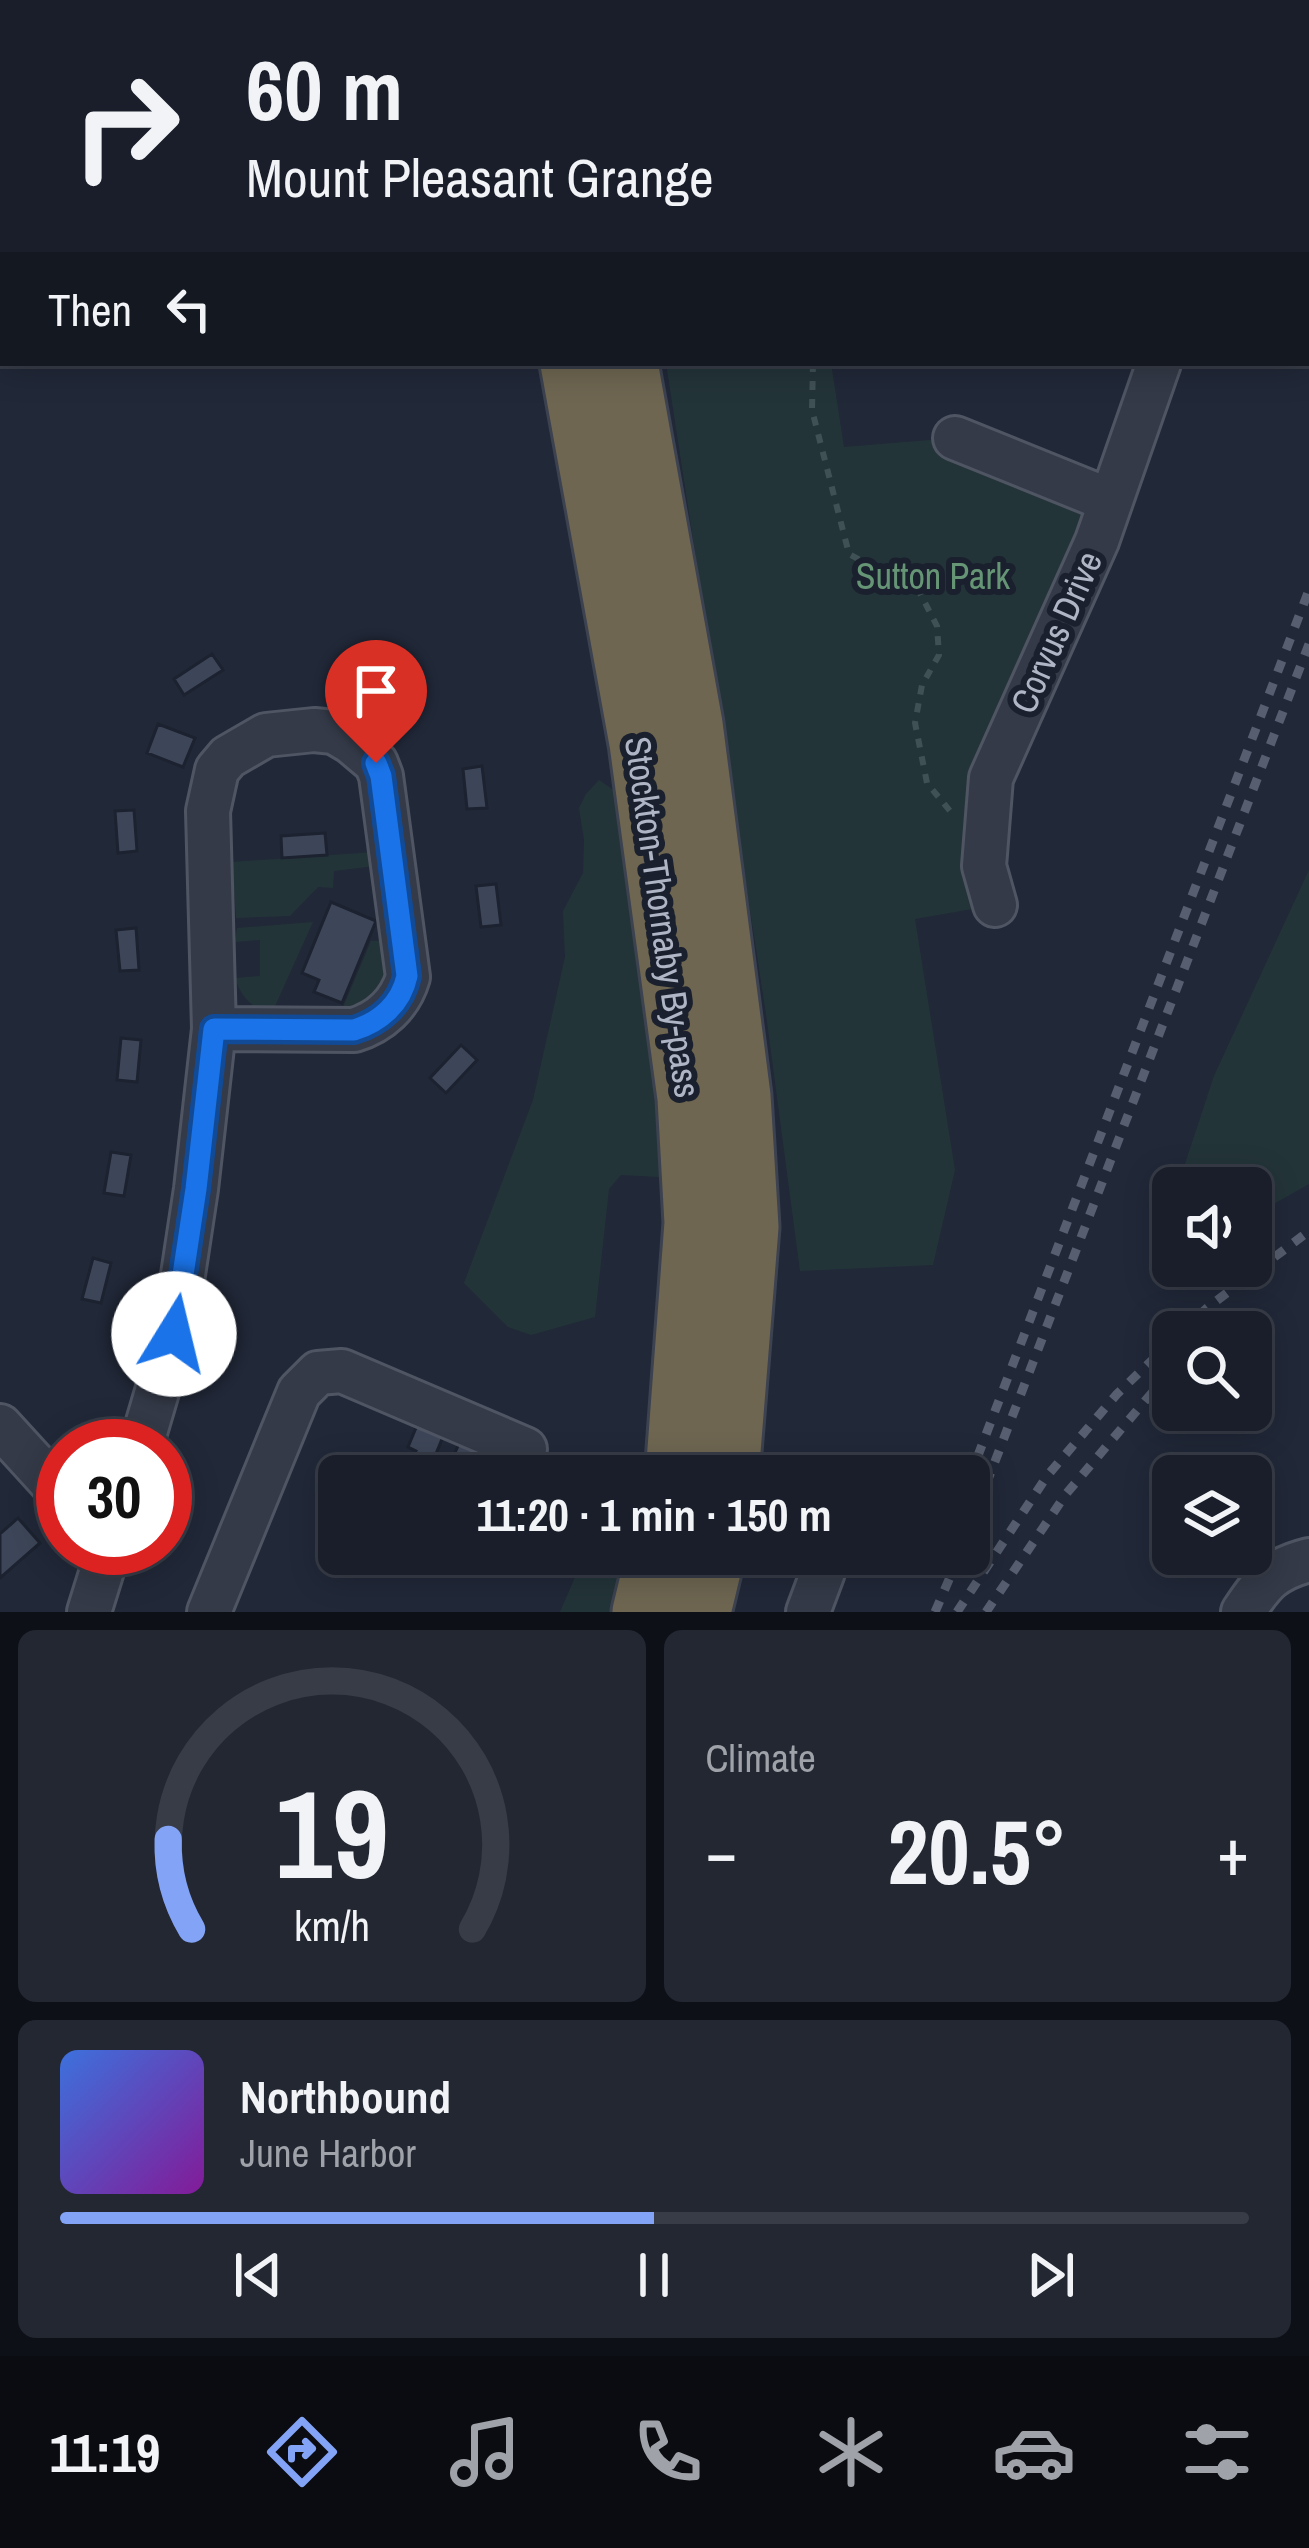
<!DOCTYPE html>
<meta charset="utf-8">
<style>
body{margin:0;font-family:"Archivo Narrow",sans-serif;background:#222732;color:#f1f3f6;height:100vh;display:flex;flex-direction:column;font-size:45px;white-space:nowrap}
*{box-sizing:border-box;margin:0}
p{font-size:39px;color:#9fa2a8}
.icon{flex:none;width:66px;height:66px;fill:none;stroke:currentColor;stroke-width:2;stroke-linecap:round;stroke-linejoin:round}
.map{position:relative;height:1612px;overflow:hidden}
.panel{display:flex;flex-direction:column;gap:18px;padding:18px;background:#0e1017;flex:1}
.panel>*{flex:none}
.banner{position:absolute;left:0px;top:0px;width:1311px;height:366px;box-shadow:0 6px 30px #0003,0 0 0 3px #373c47;background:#191e2a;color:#f1f3f6;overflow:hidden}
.buttons{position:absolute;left:1152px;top:1167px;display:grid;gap:24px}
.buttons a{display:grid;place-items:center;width:120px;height:120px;border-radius:18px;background:#191e2a;box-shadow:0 6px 30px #0003,0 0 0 3px #373c47;font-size:60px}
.speed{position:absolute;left:36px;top:1419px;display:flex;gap:24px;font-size:60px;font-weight:700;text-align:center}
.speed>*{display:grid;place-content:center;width:156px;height:156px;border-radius:50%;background:#191e2a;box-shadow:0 6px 30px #0003,0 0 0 3px #373c47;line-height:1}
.speed .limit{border:18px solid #d22;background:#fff;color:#111}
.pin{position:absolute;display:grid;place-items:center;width:102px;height:102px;color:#fff;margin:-123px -51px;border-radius:50% 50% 50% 0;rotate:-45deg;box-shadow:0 0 12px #0007}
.pin .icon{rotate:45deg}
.me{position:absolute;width:132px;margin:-66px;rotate:9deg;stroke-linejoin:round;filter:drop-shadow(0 0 9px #0008)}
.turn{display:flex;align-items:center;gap:42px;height:252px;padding:0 48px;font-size:54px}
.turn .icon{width:156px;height:156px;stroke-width:2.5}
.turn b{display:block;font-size:84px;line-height:102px}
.then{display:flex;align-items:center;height:114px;padding:0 48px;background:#0003;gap:24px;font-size:45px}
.big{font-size:90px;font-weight:700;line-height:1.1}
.panel .widget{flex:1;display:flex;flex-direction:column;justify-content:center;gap:18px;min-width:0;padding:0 42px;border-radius:18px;background:#222732}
.panel .dial{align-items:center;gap:0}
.dial svg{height:312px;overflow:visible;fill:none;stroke:#373c47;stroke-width:7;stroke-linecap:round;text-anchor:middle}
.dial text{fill:#f1f3f6;stroke:none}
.song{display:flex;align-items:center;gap:36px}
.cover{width:144px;height:144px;border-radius:18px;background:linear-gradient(135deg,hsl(220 70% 55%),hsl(290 70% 35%))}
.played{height:12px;border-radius:6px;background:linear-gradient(90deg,#82a3f6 50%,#373c47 50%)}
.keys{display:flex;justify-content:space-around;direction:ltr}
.heat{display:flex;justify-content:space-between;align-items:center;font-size:66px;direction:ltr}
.panel .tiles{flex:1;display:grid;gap:18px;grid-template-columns:1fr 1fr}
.widget:last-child{grid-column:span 2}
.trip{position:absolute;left:318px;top:1455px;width:672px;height:120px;border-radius:18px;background:#191e2a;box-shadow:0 6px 30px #0003,0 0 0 3px #373c47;font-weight:700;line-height:120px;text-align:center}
.menu{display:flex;height:192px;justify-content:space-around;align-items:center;background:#0a0c11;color:#9fa2a8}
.menu .icon{width:84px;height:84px}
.menu .on{color:#82a3f6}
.menu b{font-size:54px;color:#f1f3f6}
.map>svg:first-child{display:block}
.green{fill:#233439}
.building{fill:#3d4658;stroke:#1c222f;stroke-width:3}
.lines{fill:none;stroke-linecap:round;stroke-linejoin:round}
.minor-casing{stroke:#4f5563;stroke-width:48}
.highway-casing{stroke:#3c4250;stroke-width:69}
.path{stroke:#405156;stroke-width:6;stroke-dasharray:9 9;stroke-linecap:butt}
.minor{stroke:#343a48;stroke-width:42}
.highway{stroke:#6e6651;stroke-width:63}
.rail{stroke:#565e6f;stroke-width:9;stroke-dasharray:12 12;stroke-linecap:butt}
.route-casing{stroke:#114b97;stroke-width:30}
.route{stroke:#1a73e8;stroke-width:21}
.labels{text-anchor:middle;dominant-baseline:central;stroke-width:12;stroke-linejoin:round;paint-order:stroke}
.park-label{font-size:36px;fill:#669576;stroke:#1a202d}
.street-label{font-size:36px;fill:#afb5c5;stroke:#1a202d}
</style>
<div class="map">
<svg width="1309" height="1612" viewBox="0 0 1309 1612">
<rect width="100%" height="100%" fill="#212838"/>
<path class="green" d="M666 363H831L844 447 955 438 1111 501 991 778 995 905 915 919 955 1170 933 1265 800 1271 766 1014Z
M599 780 615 791 645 938 670 1152 660 1177 621 1175 609 1189 595 1317 531 1335 508 1327 464 1283 533 1100 565 957 563 911 583 873 584 840 579 808 586 794Z
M374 852 375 866 334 871 333 888 318 887 290 916 236 918 232 862Z
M1309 870V1184L1251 1217V1188H1177L1214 1076Z
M313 922 271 1015C252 1007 242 999 235 978L260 976V940L235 942 237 928Z
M371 941H390L392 962 379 999 338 1019Z
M585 1554H636L622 1612H560Z"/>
<path class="building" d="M212 654 223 670 184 695 174 679Z
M158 724 195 738 183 767 147 753Z
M482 766 487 808 467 809 463 769Z
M134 810 137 851 118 853 115 811Z
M325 833 327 855 282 858 281 836Z
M496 884 501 925 481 927 476 886Z
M331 902 376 921 342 1003 314 992 319 980 302 973Z
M136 928 139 970 120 971 116 930Z
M121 1038 141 1040 137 1082 117 1080Z
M461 1045 477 1060 446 1093 430 1078Z
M111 1152 131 1155 124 1196 104 1193Z
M93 1258 111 1263 101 1303 82 1299Z
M418 1423 444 1434 427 1476H405L416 1451 408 1447Z
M461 1439 497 1456 488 1476H445Z
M18 1518 40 1543 0 1578V1534Z"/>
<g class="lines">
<defs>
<path id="minor" d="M1000 3V0
M1277 3V0
M955 438 1111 501
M995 905 984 866 991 778 1097 541 1159 363
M0 1426 63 1495
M141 1446 174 1334 196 1189 214 1029 208 811 217 770 228 757 266 735 314 730 334 732 351 742 376 763 381 776 408 977C400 1004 380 1022 354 1030L214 1029
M89 1612 109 1548
M209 1612 299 1392 318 1373 342 1371 525 1449
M808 1612 823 1572 814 1554
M1243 1612C1263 1582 1273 1569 1309 1560"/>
<path id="highway" d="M506 0 507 3
M560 0 561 3
M572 363 641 743 689 1098 696 1223 677 1476
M626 363 691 724 739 1096 747 1227 727 1476
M644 1612 658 1554
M699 1612 713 1554"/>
</defs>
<use href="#minor" class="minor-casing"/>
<use href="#highway" class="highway-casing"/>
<path class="path" d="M734 0 735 3
M813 363 812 410 849 554 920 593 937 626 939 655 922 685 915 723 927 783 950 811"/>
<use href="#minor" class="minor"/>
<use href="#highway" class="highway"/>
<path class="rail" d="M1181 1332 1207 1308 1309 1231
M969 1479 1309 590
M969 1529 1309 644
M935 1612 960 1554
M957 1612 1047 1476 1117 1394 1173 1340
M986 1612 1066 1494 1173 1368"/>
</g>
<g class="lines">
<defs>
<path id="route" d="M174 1334 196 1189 214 1029 354 1030C380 1022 401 1004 407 976L381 776 376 763"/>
</defs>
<use href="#route" class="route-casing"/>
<use href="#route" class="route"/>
</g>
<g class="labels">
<g class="park-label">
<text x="933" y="576">Sutton Park</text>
</g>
<g class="street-label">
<text transform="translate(1056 632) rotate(-66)">Corvus Drive</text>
<text transform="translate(663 917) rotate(82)">Stockton-Thornaby By-pass</text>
</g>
</g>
</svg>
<div class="buttons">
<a><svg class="icon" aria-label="sound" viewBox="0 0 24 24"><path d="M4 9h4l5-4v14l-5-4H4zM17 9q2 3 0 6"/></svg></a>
<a><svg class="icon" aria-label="search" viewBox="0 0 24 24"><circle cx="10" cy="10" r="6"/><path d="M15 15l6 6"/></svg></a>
<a><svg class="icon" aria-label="layers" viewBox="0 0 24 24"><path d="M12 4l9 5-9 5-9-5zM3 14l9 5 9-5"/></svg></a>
</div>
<div class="speed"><div class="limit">30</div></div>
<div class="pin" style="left:376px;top:763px;background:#d93025"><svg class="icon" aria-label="arrive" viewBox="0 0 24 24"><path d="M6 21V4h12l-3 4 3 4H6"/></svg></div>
<svg class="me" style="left:174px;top:1334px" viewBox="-20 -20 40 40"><circle r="19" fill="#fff"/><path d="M0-13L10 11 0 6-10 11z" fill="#1a73e8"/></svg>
<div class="trip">11:20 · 1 min · 150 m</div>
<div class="banner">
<div class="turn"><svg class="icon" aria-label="right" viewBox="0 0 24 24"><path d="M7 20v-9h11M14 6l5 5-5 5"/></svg><div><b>60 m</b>Mount Pleasant Grange</div></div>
<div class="then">Then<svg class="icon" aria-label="left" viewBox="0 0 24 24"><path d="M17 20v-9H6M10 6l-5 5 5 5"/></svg></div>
</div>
</div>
<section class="panel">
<div class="tiles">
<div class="widget dial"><svg viewBox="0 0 100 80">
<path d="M14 69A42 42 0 1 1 86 69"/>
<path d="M14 69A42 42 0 0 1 8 46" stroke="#82a3f6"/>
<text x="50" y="56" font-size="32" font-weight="700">19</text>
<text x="50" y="72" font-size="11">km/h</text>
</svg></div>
<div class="widget"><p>Climate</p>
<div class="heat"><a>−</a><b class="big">20.5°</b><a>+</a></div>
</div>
<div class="widget">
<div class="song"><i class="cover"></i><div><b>Northbound</b><p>June Harbor</p></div></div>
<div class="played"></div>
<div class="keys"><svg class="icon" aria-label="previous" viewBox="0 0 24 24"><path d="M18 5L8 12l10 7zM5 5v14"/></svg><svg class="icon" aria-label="pause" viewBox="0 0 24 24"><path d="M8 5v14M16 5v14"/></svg><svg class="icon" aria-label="next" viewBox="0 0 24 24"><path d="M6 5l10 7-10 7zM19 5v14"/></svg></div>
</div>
</div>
</section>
<nav class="menu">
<b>11:19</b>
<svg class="icon on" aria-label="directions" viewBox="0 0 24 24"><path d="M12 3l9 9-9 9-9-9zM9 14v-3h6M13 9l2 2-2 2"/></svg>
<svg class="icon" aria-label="music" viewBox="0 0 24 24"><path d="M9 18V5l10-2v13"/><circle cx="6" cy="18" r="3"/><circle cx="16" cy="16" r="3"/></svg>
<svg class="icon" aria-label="phone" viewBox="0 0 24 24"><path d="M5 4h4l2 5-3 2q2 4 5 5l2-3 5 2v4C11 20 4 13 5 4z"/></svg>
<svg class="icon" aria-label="climate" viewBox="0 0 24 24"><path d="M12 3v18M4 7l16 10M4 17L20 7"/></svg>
<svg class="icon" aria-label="car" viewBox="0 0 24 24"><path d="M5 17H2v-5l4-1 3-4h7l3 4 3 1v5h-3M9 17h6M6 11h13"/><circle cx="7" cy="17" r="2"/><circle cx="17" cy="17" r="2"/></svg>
<svg class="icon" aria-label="filters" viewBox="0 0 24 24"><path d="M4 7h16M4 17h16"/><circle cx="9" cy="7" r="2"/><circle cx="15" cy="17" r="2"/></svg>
</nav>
